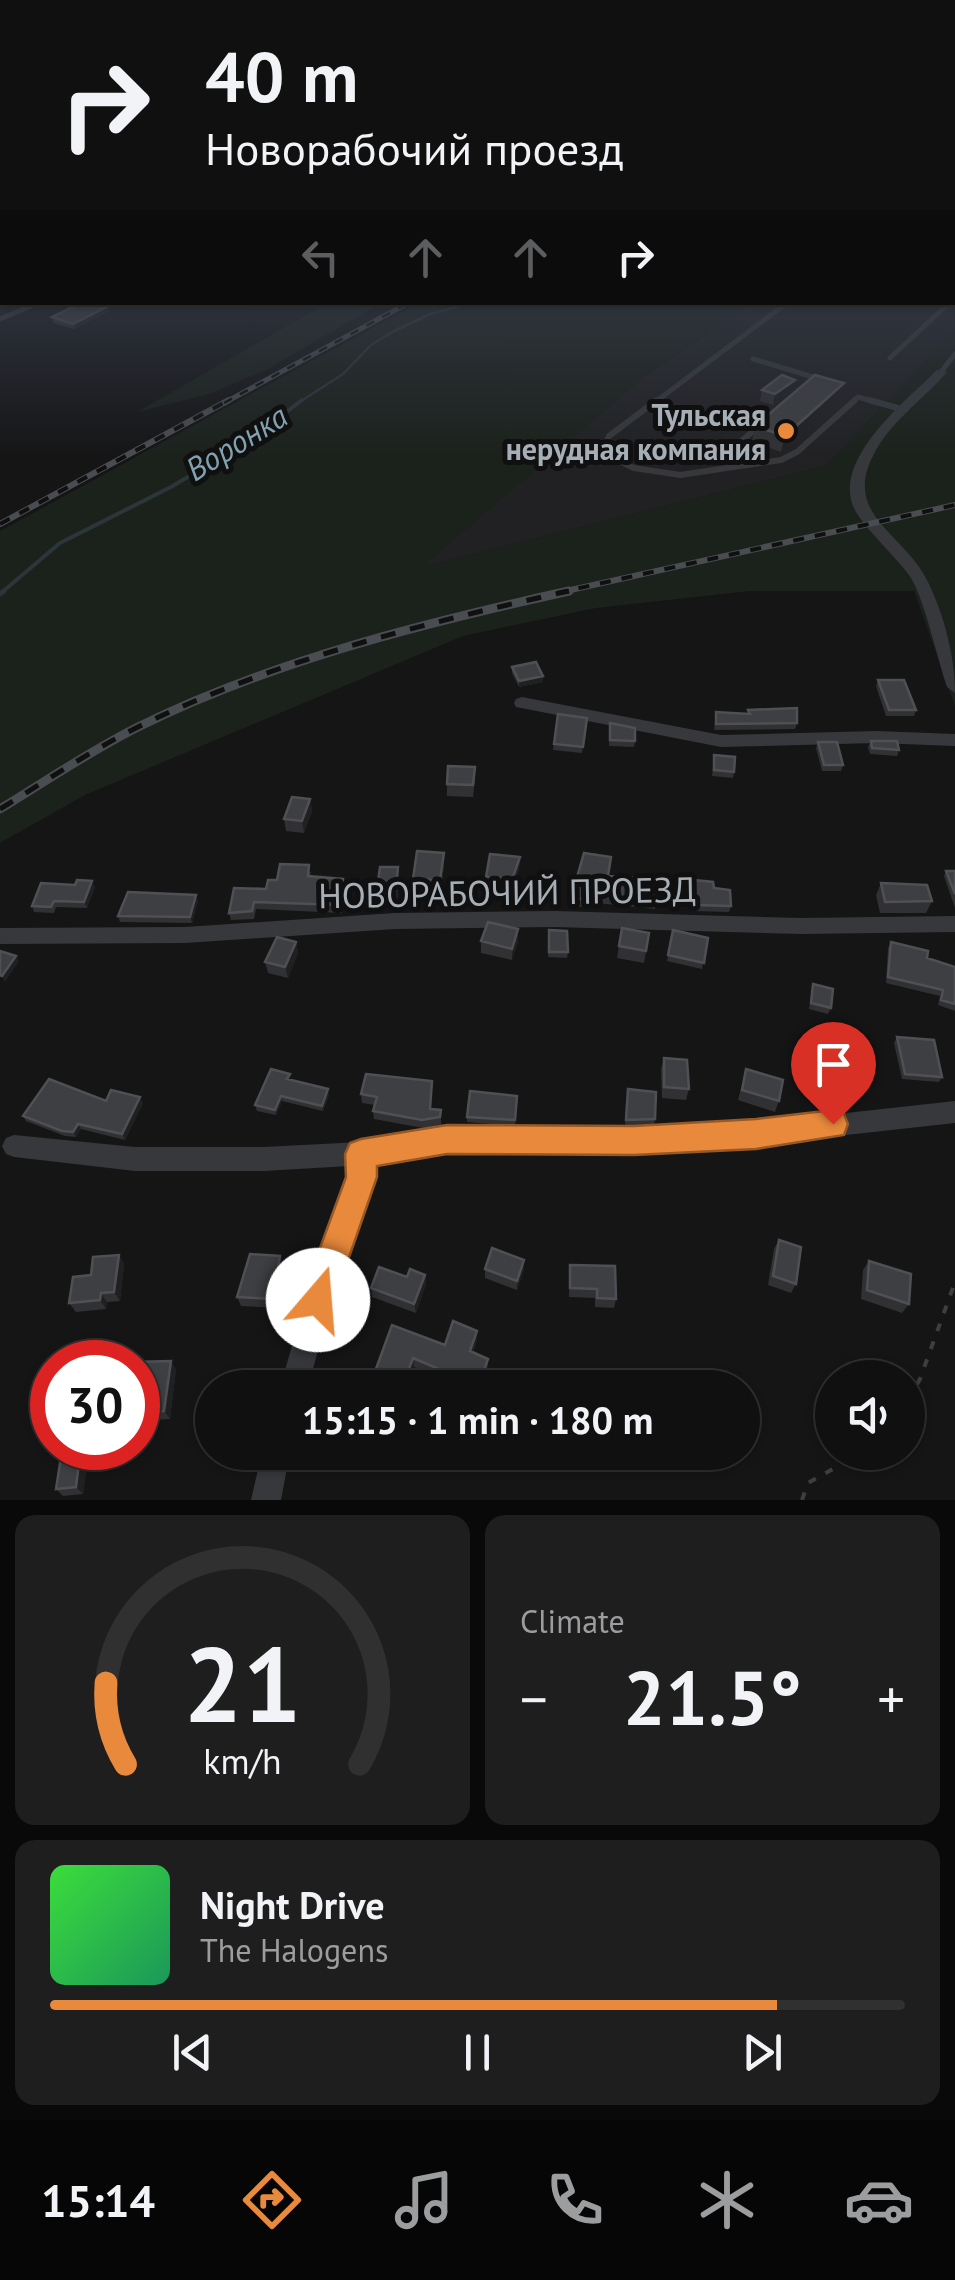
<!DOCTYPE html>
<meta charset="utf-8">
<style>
body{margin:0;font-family:"PT Sans",sans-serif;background:#1e1e1e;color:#f1f3f6;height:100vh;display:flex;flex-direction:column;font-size:38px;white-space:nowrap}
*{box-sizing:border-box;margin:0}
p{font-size:32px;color:#9c9d9f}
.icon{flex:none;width:55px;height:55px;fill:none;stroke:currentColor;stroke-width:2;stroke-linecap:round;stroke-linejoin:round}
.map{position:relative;height:1500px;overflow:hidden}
.sheet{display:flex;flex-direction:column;gap:15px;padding:15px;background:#090909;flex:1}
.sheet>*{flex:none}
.banner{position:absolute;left:0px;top:0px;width:955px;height:305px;box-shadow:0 2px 8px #0004,0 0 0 2px #303030;background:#101010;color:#f1f3f6;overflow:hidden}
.controls{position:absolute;left:815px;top:1360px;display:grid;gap:20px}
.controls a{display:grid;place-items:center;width:110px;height:110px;border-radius:50%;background:#101010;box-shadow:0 2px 8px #0004,0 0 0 2px #303030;font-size:50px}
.speed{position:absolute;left:30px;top:1340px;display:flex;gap:20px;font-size:50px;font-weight:700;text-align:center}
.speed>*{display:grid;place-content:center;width:130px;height:130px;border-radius:50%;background:#101010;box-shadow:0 2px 8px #0004,0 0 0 2px #303030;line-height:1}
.speed .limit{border:15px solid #d22;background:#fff;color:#111}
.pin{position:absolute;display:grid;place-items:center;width:85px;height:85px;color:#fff;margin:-102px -42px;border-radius:50% 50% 50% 0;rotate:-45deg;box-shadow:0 0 10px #0007}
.pin .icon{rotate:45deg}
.me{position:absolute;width:110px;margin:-55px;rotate:18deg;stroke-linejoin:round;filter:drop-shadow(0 0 8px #0008)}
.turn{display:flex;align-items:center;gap:35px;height:210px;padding:0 40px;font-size:45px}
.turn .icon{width:130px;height:130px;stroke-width:2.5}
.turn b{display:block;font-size:70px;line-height:85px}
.lanes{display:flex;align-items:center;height:95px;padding:0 40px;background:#0003;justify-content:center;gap:50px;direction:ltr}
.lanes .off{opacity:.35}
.big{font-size:75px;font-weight:800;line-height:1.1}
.sheet .tile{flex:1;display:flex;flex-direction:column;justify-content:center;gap:15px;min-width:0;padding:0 35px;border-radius:20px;background:#1e1e1e}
.sheet .dial{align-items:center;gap:0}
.dial svg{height:260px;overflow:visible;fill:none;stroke:#303030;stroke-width:7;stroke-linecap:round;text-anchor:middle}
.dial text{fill:#f1f3f6;stroke:none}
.song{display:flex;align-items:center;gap:30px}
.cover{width:120px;height:120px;border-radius:15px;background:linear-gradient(135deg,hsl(120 70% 55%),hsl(150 70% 35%))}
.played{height:10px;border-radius:5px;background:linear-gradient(90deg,#e8893b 85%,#303030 85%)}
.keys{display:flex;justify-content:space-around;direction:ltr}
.heat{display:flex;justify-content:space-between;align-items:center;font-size:55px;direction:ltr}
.sheet .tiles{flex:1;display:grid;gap:15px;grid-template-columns:1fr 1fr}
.tile:last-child{grid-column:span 2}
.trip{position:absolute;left:195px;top:1370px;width:565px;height:100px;border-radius:50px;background:#101010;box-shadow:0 2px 8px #0004,0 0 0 2px #303030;font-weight:800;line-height:100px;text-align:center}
.menu{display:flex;height:160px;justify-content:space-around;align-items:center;background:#060606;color:#9c9d9f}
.menu .icon{width:70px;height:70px}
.menu .current{color:#e8893b}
.menu b{font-size:45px;color:#f1f3f6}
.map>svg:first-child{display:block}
.built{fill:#212123}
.green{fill:#1b211b}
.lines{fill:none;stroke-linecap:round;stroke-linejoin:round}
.stream-far2{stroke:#2b3639;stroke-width:2.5}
.stream-far1{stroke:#2b3639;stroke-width:4}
.stream{stroke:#2b3639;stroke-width:5}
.path{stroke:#3c3f42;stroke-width:4;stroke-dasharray:8 11;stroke-linecap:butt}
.lane-far1{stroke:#36383b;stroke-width:5}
.lane{stroke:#36383b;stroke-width:6}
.street{fill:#36383b;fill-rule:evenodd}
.rail-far2-casing{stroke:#494c50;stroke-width:5}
.rail-far1-casing{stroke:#494c50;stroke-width:6}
.rail-casing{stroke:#494c50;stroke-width:9}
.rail-far2{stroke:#101011;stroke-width:2.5;stroke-dasharray:9;stroke-linecap:butt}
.rail-far1{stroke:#101011;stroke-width:4;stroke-dasharray:11;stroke-linecap:butt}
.rail{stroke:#101011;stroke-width:5;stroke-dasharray:15;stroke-linecap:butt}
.wall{fill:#313134}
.shaded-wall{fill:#202022}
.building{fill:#3e3f42;stroke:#4e5054;stroke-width:2.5}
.route{fill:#e8893b;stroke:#975926;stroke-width:2.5}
.poi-dot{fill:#e8893b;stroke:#101011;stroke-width:4}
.labels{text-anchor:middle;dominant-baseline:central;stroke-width:10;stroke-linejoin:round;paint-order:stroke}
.far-poi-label{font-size:30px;font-weight:bold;fill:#a7afb6;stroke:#101011;text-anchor:end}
.far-water-label{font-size:32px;font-style:italic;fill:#80a3af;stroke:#101011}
.street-label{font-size:35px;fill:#a7afb6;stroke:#101011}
</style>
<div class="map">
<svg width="955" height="1500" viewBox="0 0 955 1500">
<rect width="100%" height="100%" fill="#151516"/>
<path class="built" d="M953 268 955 331 826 466 419 568 640 380 751 303 952 302Z"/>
<path class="green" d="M327 303H381L268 369 209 394 137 412Z
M418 303H751L640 380 422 567 825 466 955 331V706L914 591H750L596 608 463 636 85 795 0 843V531Z"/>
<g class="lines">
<path class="stream-far2" d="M298 403 343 374 371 345 394 331 430 314 476 302"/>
<path class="stream-far1" d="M1 593 60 543 171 487 253 438 302 400"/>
<path class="stream" d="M0 594 4 591"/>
<path class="path" d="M908 1401 920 1379 955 1282
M802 1500 808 1483 863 1452"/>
<path class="lane-far1" d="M0 319 40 302
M890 358 950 302
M753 359 820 379
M941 372 955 354
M654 403 788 302
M852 403 858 397 878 403"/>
<path class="lane" d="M657 400 609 436 605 445 607 455 634 468 680 475 781 460 797 452 855 400
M869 400 905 410
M734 447 763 423"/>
<path class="street" d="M937 370 947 372C924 399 892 420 875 452 840 515 905 533 928 582 944 615 955 656 955 693L947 687C938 660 924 599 911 578 898 558 861 526 853 506 834 457 907 400 937 370Z
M522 697 721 735 876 731 955 734V746L876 743 721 747 516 707 514 703 516 699Z
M555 911 801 918 955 916V932L801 934 555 927 395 929 185 943 0 944V928L185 927 395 913Z
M955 1101V1123L756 1145 595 1153 447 1150 373 1163 374 1177 338 1275 308 1388H280L312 1275 350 1177 349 1166 264 1171H135L14 1157 6 1154 2 1146 6 1138 14 1135 135 1147H264L361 1142 447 1128 595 1131 756 1123Z
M262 1452H290L281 1500H251Z"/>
<defs>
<path id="rail-far2" d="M224 403 410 302"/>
<path id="rail-far1" d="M0 524 229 400
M557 593 955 505"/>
<path id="rail" d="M0 809C46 781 90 751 138 727 272 661 424 623 569 591"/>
</defs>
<use href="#rail-far2" class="rail-far2-casing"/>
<use href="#rail-far1" class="rail-far1-casing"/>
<use href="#rail" class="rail-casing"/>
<use href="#rail-far2" class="rail-far2"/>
<use href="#rail-far1" class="rail-far1"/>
<use href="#rail" class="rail"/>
</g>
<path class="wall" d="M109 311 74 329 53 323 52 317Z
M762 390H792L773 405 760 401Z
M840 399 781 452 752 442 755 426Z
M512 667 543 682 519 687 512 673Z
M878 680 916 710 914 716H886L876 686Z
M748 710 797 723 795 729 714 730 716 712 747 714Z
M558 714 587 718 582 753 553 750Z
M610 723 635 741 634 747 609 746Z
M871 741 899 750 897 756 870 754 868 747Z
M818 742 843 765 841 771H822L816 748Z
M714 755 734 772 733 778 712 776Z
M475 779 473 797 447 796V784Z
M310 799 312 811 304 833 286 831 284 819Z
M444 853V865L441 892 414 890 413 879Z
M520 857 519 869 512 891 486 889V877Z
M946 871H955V908L944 876Z
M311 872 310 876 343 879 344 887 342 913 256 909 254 919 231 920 229 913 277 880Z
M608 876 656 901 655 909 597 903 596 908 570 906 571 898Z
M399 879 397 902 379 901 377 889Z
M694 880 714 888 731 906 729 912 693 911Z
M881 883 932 901 926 913H880L876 895Z
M95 887 87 908 56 907 54 913 34 912 32 906Z
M198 901 192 923 120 922 118 916Z
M622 928 649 933 644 963 617 958Z
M549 930 568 952 567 958 548 957Z
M673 930 708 938 702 969 667 961Z
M481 941H518L512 960 481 953Z
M296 942 298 953 288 978 268 973 265 962Z
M891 942 927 958 955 967V1011L938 1005 940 996 886 983 888 948Z
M813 984 831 1008 828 1014 809 1009Z
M897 1037 942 1077 939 1082 902 1079 894 1043Z
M664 1058 689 1089 686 1100 662 1098 661 1069Z
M746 1069 779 1101 775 1112 738 1100Z
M291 1080 329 1095 323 1111 282 1101 276 1115 257 1111 255 1105Z
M432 1081 431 1109 441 1110V1125L423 1128 374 1119 373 1111 375 1105 362 1103 361 1094Z
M628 1089 655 1119 654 1124 625 1126Z
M517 1096 515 1126 467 1122V1117Z
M106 1101 143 1103 125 1140 81 1129 76 1137 65 1136 26 1121 23 1116Z
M779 1240 796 1284 791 1293 768 1285 774 1249Z
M119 1255 124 1264 120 1301 107 1302 106 1309 76 1312 69 1303 91 1275Z
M280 1256 284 1265 276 1308 241 1306 237 1297Z
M524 1260V1269L517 1290 485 1278V1269Z
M869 1261 909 1304 902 1313 861 1299 863 1270Z
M570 1265 616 1299 614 1308 595 1307V1298L569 1297Z
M425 1275 426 1284 416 1313 372 1297 371 1288 407 1277Z
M477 1340 473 1353 488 1367 481 1388H464L414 1367 406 1388H381L375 1385 373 1377 445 1345Z
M138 1362 176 1369 170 1419 138 1421Z
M80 1455 87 1462 83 1494 63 1496 56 1489Z"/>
<path class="shaded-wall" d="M108 306 109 311 74 329 73 324Z
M795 380 792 390 773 405 775 394Z
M844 383 840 399 781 452 785 436Z
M543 676V682L519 687V681Z
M310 799 312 811 304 833 302 821Z
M444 853V865L441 892 440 880Z
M520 857 519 869 512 891V880Z
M398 867 399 879 397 902 396 890Z
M92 881 95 887 87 908 84 902Z
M196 895 198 901 192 923 190 917Z
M518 929V941L512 960V949Z
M296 942 298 953 288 978 285 967Z
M16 956 19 961 5 982 2 976Z
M328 1089 329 1095 323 1111 322 1106Z
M281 1096 282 1101 276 1115 275 1110Z
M140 1097 143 1103 125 1140 122 1134Z
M78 1124 81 1129 76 1137 73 1132Z
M119 1255 124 1264 120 1301 114 1292Z
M280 1256 284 1265 276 1308 273 1299Z
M524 1260V1269L517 1290V1281Z
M425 1275 426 1284 416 1313 414 1304Z
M101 1293 107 1302 106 1309 100 1300Z
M477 1331V1340L470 1360V1351Z
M413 1358 414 1367 406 1388H402Z
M488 1359V1367L481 1388H479Z
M171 1361 176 1369 170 1419 164 1411Z
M80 1455 87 1462 83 1494 76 1487Z"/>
<path class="building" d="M0 249H2V265H0Z
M83 302H95L108 306 73 324 52 317Z
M782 375 795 380 775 394 762 390Z
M815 375 844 383 785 436 755 426Z
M536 662 543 676 519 681 512 667Z
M878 680H904L916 710H889Z
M797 708V723L716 724V712L750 714 748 710Z
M558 714 587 718 583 747 554 744Z
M610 723 635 728V741L610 740Z
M871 741H897L899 750 872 748Z
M818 742H837L843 765H824Z
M714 755 735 757 734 772 714 770Z
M448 766 475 767 473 785 447 784Z
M292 797 310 799 302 821 284 819Z
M417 851 444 853 440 880 413 879Z
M584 853 611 857 608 876 655 879 656 901 598 896 597 901 571 898Z
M490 854 520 857 512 880 486 877Z
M280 864 309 865 308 876 343 879 341 905 254 902 252 911 229 913 234 888 266 889 268 880H277Z
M380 867H398L396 890 377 889Z
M946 871H955V894Z
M77 880 92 881 84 902 54 901 51 907 32 906 41 883 75 885Z
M694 880 713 882 714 888 730 890 731 906 694 905Z
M881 883 927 885 932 901 885 902Z
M128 892 196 895 190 917 118 916Z
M488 922 518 929 512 949 481 941Z
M622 928 649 933 646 951 619 946Z
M549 930 567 931 568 952H549Z
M673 930 708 938 704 963 668 955Z
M277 937 296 942 285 967 265 962Z
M891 942 928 951 927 958 955 967V1004L941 1000 943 990 888 977Z
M0 951 16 956 2 976 0 975Z
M813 984 833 989 831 1008 811 1003Z
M897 1037 934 1040 942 1077 905 1074Z
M664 1058 687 1060 689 1089 664 1087Z
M271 1069 290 1074 287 1079 328 1089 322 1106 281 1096 275 1110 255 1105Z
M746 1069 783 1080 779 1101 742 1090Z
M366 1074 432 1081 430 1109 441 1110 440 1117 422 1120 373 1111 377 1097 361 1094Z
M49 1079 106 1101 111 1090 140 1097 122 1134 78 1124 73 1132 62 1131 23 1116Z
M628 1089 656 1092 655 1119 626 1120Z
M470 1091 517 1096 515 1120 467 1117Z
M779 1240 801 1247 796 1284 773 1276Z
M492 1248 524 1260 517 1281 485 1269Z
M250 1254 280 1256 273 1299 237 1297Z
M119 1255 114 1292 101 1293 100 1300 69 1303 73 1277 91 1275 93 1257Z
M869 1261 911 1274 909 1304 867 1290Z
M570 1265 615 1266 616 1299 597 1298V1289L570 1288Z
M379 1267 407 1277 410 1269 425 1275 414 1304 371 1288Z
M453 1321 477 1331 470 1351 488 1359 479 1386 413 1358 402 1388 373 1377 392 1325 445 1345Z
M171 1361 164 1411 138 1413V1362H131Z
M742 1415 746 1433H742Z
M80 1455 76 1487 56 1489 61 1457Z"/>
<linearGradient id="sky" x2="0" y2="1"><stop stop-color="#0c0c0c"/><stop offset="0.54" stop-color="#353b47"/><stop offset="1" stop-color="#353b47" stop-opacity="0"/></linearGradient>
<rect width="955" height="459" fill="url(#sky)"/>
<path class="route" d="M833 1110 844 1114 848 1124 844 1135 756 1149 634 1155 447 1154 377 1166V1177L330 1312 318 1317 306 1312 301 1300 346 1177 345 1154 350 1143 361 1139 447 1125 634 1126 756 1119Z"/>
<circle class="poi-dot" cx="786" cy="431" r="10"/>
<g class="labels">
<g class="far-poi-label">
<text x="766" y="414">Тульская<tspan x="766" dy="34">нерудная компания</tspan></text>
</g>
<g class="far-water-label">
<text transform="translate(236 442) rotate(-32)">Воронка</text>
</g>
<g class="street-label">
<text transform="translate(507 892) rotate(-1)">НОВОРАБОЧИЙ ПРОЕЗД</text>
</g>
</g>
</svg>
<div class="controls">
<a><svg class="icon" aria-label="sound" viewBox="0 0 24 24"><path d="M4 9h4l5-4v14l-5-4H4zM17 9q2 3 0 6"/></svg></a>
</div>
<div class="speed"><div class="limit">30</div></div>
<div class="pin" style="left:833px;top:1124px;background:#d93025"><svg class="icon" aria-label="arrive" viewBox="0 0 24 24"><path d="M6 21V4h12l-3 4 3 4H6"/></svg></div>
<svg class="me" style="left:318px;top:1300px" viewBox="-20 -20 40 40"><circle r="19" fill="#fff"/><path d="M0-13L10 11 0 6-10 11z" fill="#e8893b"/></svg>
<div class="trip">15:15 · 1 min · 180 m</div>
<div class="banner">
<div class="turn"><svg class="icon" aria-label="right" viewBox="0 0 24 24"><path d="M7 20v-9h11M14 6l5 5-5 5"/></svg><div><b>40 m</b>Новорабочий проезд</div></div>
<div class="lanes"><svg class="icon off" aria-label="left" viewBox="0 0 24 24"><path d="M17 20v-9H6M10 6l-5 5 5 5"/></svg><svg class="icon off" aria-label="ahead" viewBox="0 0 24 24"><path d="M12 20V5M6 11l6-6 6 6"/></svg><svg class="icon off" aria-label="ahead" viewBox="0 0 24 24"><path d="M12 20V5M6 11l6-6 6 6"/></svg><svg class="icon" aria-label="right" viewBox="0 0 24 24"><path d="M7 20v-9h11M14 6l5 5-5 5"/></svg></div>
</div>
</div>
<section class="sheet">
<div class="tiles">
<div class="tile dial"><svg viewBox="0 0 100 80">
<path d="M14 69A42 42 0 1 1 86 69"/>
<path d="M14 69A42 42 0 0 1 8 44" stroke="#e8893b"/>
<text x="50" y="56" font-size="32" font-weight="700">21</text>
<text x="50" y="72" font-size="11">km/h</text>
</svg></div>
<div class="tile"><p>Climate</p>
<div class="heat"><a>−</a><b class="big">21.5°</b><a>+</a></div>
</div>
<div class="tile">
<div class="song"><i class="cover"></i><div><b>Night Drive</b><p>The Halogens</p></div></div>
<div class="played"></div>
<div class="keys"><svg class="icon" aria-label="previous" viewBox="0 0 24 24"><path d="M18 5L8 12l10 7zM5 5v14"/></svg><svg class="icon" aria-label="pause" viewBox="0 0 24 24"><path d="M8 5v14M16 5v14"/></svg><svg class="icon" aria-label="next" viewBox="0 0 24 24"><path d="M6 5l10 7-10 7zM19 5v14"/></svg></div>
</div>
</div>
</section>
<nav class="menu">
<b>15:14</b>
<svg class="icon current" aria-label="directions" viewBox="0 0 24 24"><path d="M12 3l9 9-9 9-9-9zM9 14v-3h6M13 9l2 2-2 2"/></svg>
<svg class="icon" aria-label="music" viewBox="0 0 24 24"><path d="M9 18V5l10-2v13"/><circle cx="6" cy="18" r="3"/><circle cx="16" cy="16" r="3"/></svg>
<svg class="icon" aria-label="phone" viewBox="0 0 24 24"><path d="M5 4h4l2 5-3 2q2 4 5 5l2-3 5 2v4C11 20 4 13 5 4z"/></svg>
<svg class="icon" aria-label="climate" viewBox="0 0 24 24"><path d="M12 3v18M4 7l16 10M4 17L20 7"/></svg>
<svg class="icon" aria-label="car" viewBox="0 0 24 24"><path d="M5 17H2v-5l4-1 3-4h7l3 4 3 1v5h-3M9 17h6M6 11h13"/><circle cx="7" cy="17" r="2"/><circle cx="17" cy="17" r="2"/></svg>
</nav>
